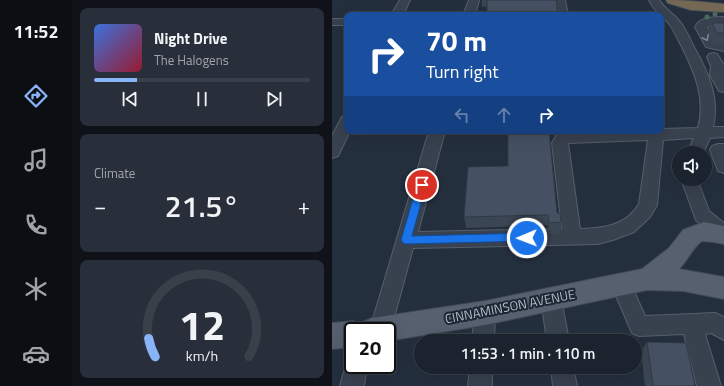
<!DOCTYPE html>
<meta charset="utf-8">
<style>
body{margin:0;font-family:"Titillium Web",sans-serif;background:#282f3a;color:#f1f3f6;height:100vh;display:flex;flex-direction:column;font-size:15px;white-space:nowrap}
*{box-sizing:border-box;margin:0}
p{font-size:13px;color:#a0a4aa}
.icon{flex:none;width:22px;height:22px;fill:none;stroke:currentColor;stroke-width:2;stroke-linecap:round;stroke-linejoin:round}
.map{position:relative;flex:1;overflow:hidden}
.drawer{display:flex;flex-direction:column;gap:8px;padding:8px;background:#0f1319;width:260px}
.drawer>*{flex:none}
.hud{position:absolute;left:12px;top:12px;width:320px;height:122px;border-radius:8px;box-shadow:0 4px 16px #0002,0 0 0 1px #39404a;background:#1a4fa0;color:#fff;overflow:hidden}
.fabs{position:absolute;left:340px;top:146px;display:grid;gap:8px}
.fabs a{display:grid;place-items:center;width:40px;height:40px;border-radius:50%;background:#1b232e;box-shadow:0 4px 16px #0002,0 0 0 1px #39404a;font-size:20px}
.speed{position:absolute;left:12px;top:322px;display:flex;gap:8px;font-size:20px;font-weight:700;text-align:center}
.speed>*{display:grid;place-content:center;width:52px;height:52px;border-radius:50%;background:#1b232e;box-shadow:0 4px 16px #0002,0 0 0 1px #39404a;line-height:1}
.speed .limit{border:2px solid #111;border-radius:6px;background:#fff;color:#111}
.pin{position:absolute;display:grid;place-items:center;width:34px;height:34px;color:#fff;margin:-17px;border:2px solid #fff;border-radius:50%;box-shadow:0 1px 4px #0007}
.me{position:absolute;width:44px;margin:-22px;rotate:269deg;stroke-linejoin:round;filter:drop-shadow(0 0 3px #0008)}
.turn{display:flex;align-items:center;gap:14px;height:84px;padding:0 16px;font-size:18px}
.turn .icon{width:52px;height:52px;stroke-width:2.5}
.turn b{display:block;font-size:28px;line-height:34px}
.lanes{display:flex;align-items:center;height:38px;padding:0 16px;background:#0003;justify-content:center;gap:20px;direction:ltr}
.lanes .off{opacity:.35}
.big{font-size:30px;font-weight:600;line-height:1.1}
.drawer .tile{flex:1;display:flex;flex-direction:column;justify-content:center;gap:6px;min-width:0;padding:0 14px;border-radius:8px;background:#282f3a}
.drawer .dial{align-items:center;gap:0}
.dial svg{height:104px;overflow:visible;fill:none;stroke:#39404a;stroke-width:7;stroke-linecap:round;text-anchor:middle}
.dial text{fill:#f1f3f6;stroke:none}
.song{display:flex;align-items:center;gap:12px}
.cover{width:48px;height:48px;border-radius:6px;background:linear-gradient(135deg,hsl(220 70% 55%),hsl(350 70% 35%))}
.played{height:4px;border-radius:2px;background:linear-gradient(90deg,#8ab4f8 20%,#39404a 20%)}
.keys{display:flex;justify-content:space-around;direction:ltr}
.heat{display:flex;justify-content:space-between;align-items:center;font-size:22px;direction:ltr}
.trip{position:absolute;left:82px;top:334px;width:228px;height:40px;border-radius:20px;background:#1b232e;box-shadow:0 4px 16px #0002,0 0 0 1px #39404a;font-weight:600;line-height:40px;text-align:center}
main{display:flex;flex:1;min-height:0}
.tabs{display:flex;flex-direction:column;width:72px;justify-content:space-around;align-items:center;background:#0b0e12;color:#a0a4aa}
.tabs .icon{width:28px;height:28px}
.tabs .on{color:#8ab4f8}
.tabs b{font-size:18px;color:#f1f3f6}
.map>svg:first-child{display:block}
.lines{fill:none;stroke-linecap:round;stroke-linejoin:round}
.minor-casing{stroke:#565f6c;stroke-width:2}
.major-casing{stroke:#414a57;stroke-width:2}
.highway-casing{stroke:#434c59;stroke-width:2}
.minor{fill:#38414e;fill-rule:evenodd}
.major{fill:#56606e;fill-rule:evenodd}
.highway{fill:#746855;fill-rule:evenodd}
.tree{fill:#4b6a5d}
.wall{fill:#3b4654}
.building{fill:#455162;stroke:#303945}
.oneway{stroke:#7c8592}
.route{fill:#1a73e8;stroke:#114b97}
.labels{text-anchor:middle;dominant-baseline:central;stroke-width:4;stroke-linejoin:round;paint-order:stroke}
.near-street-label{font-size:13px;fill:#b4bcc9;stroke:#1d2633}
</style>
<main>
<nav class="tabs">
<b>11:52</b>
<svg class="icon on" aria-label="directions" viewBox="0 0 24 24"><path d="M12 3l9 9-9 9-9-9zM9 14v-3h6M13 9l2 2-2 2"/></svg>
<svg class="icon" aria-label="music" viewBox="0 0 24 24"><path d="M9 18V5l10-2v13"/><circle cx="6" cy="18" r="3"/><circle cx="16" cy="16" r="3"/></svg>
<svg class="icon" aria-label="phone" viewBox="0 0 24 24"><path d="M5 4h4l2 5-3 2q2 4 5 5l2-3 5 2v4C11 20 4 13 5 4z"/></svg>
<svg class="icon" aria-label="climate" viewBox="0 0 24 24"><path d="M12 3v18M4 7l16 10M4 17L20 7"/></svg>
<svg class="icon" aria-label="car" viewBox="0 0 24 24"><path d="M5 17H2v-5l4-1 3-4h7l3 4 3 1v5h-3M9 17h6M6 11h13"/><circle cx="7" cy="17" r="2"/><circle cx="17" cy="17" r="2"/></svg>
</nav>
<section class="drawer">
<div class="tile">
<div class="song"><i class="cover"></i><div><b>Night Drive</b><p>The Halogens</p></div></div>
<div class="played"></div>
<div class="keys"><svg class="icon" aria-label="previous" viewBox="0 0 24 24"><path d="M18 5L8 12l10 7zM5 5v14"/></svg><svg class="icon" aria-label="pause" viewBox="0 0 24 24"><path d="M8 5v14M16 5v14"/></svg><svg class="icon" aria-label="next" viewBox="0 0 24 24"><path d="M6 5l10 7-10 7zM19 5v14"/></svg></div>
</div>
<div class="tile"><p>Climate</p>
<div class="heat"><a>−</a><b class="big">21.5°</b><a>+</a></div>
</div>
<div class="tile dial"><svg viewBox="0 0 100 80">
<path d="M14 69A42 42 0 1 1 86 69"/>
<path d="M14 69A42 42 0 0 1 9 55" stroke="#8ab4f8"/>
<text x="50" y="56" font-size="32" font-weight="700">12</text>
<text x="50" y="72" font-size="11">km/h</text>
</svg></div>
</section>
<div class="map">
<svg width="392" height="386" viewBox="0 0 392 386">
<rect width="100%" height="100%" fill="#242f3e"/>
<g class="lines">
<defs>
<path id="minor" d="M68 0H78L71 15H59Z
M137 0H147L143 15H131Z
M223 0H233L236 15H224Z
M317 0H327C333 9 342 14 349 23 354 30 358 39 362 47 376 72 388 98 381 127H392V137L378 138 371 153H355L362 138 331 140 325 205 318 217 302 232 281 240 266 244 81 248 57 336 55 337V331H39L38 329 97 131H113L86 232 230 229 220 143 227 131H244L243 132 329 131V129L366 128C374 99 363 73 350 47 346 40 343 32 338 25 331 16 322 11 317 0ZM316 140 307 204C294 226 271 228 248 229L236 143Z
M392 17V23L375 27 383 41 392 43V51L374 47 363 27C367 17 383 17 392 17Z
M0 19H15V25H0Z
M381 53 385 54 392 65V92L387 91 378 75 379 66 375 57 377 54Z
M15 116V131H18L6 156 0 158V136L10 117Z
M386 144H392V173L386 171 378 150 380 146Z
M349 179H365L377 211 392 223V242L386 239 364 220Z
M289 275 296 278 313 316 383 313 392 317V340L379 333 373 334 389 386H365L352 334 307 336 300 333 279 284 282 278Z
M219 290 226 292 229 299 237 341H215L209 299 212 292Z
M153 303 160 306 163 313 162 341H140L143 313 146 306Z
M21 355V365H35L32 386H8L16 357Z
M138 367H160V386H136Z
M219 367H241L245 386H221Z"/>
<path id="major" d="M372 222 392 226V244L382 242 370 241C361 247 356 260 347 269L392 277V299L351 291 315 290 153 325 55 341V331H21V347L0 349V323L21 321 30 325 31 322 40 318 153 301 310 269 337 248 351 230Z"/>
<path id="highway" d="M334 0C353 0 372 2 392 4V12L359 10 336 3Z"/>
</defs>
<use href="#minor" class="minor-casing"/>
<use href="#major" class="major-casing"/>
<use href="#highway" class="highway-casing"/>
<use href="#minor" class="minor"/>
<use href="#major" class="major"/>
<use href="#highway" class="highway"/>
</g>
<g class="tree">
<circle cx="383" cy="14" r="2.5"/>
<circle cx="375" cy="17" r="2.5"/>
</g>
<path class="wall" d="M150 0H224L150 7Z
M380 23H392V44H381L376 34Z
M176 166 225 213 229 222 228 233H216V225L134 228 132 217Z
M315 342 363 386H313L309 352Z"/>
<path class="building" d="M155 0H224L226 15H155Z
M380 23H392V33H385Z
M176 131H217L225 213H228L229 222 217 223 216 215 132 217 136 167 176 166Z
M315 342 354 343 363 386H321Z"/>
<defs><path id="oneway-chevron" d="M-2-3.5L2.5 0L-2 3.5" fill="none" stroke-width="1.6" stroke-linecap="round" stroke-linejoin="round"/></defs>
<use class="oneway" href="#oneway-chevron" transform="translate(374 38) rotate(63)"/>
<path class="route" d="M90 182 94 185 80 236 195 233 199 235 200 238 199 241 74 244 71 243 69 240 85 185Z"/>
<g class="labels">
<g class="near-street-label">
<text transform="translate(178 306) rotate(-11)">CINNAMINSON AVENUE</text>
</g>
</g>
</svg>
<div class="fabs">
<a><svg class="icon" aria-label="sound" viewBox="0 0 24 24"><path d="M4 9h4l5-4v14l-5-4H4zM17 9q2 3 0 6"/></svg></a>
</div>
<div class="speed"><div class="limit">20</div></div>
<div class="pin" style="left:90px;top:185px;background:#d93025"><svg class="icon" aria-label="arrive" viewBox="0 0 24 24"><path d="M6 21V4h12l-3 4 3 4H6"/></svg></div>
<svg class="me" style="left:195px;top:238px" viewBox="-20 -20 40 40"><circle r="17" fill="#1a73e8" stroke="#fff" stroke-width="3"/><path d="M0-11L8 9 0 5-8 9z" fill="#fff"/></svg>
<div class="trip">11:53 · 1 min · 110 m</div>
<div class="hud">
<div class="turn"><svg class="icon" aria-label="right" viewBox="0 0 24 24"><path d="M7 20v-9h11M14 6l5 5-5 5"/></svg><div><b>70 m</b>Turn right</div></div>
<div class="lanes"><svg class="icon off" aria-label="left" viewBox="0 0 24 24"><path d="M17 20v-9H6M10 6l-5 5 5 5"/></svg><svg class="icon off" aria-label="ahead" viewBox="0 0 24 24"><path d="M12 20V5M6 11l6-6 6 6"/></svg><svg class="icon" aria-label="right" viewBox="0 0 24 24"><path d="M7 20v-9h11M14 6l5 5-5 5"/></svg></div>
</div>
</div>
</main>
